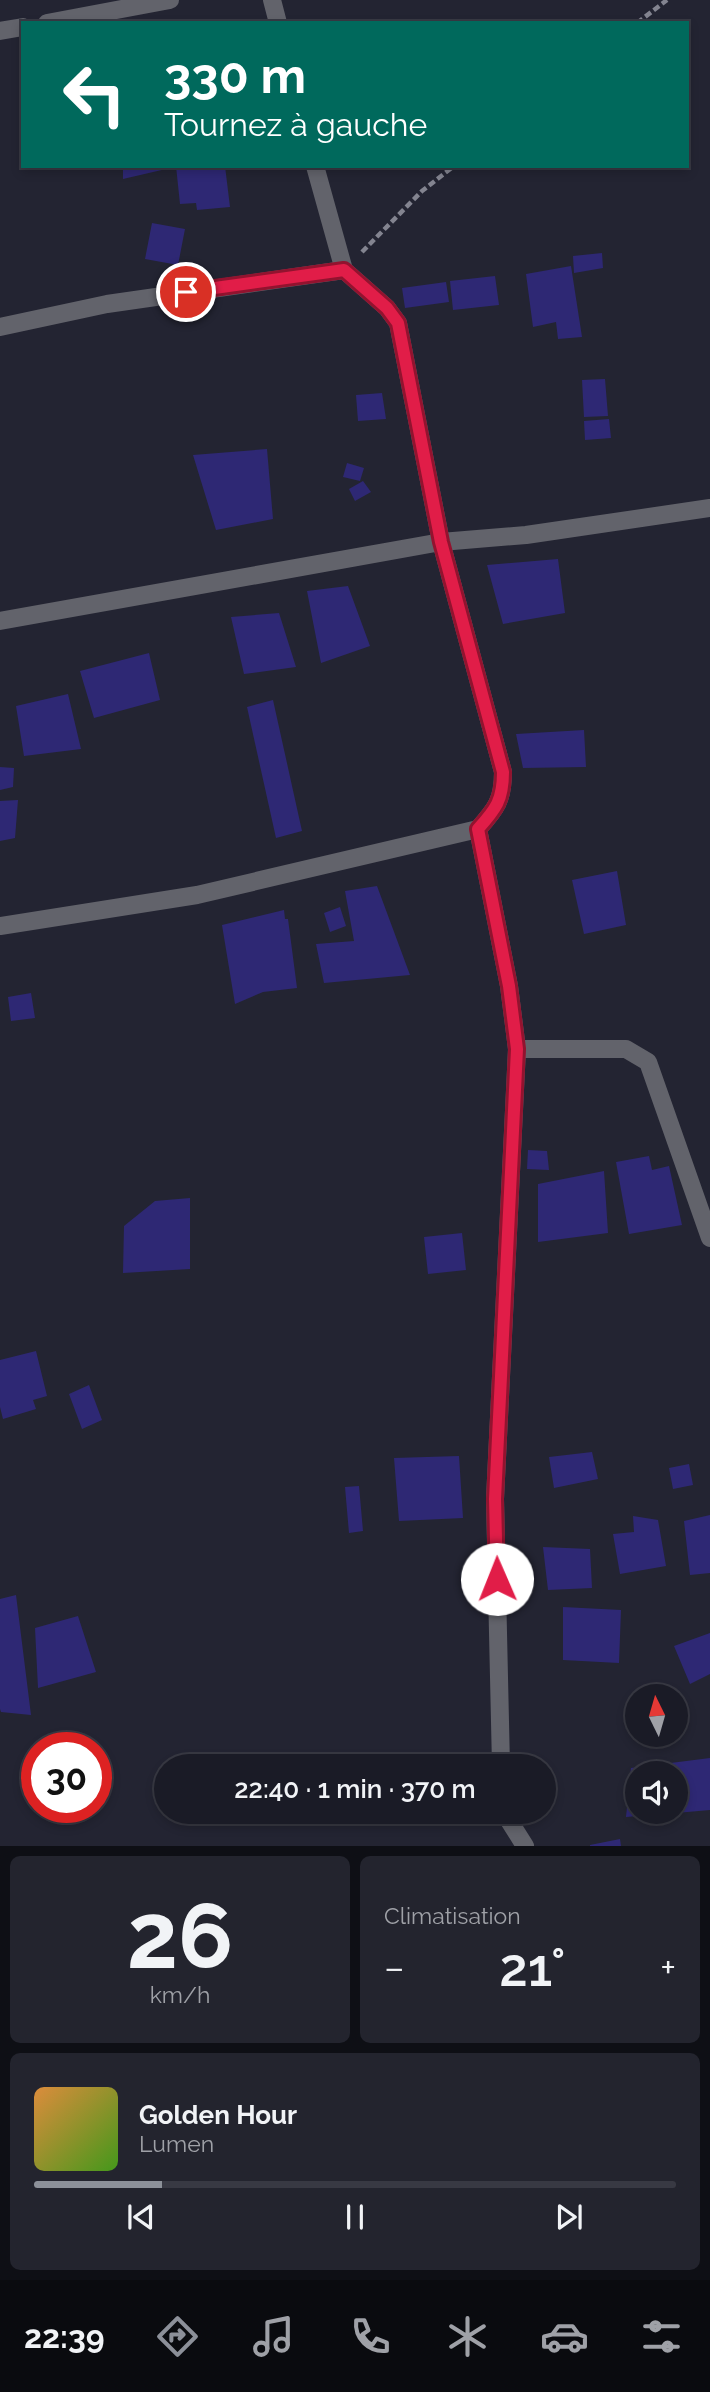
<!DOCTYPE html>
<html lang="fr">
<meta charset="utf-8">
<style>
body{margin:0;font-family:Raleway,sans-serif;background:#23242e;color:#f1f3f6;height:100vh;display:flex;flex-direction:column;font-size:26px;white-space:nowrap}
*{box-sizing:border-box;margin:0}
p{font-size:23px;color:#9fa1a7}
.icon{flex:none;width:38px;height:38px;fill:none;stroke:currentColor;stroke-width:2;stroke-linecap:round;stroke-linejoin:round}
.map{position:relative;height:1846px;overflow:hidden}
.side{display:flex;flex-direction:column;gap:10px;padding:10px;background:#0e0f15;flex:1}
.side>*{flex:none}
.top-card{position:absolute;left:21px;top:21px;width:668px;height:147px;border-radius:0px;box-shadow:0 4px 10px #0003,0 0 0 2px #383943;background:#00695c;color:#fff;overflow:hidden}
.needle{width:46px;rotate:355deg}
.buttons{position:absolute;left:625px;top:1684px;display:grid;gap:14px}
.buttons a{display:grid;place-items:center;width:63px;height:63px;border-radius:50%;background:#1a1b26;box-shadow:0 4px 10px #0003,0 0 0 2px #383943;font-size:35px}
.speed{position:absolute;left:21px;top:1732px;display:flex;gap:14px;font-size:35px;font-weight:700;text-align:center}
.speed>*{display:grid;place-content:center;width:91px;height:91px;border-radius:50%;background:#1a1b26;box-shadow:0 4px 10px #0003,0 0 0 2px #383943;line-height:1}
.speed .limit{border:10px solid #d22;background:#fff;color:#111}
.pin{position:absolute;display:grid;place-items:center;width:60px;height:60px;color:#fff;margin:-30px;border:4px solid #fff;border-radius:50%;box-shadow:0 2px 7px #0007}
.me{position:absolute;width:77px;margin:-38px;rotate:359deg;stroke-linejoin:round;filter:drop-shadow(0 0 5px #0008)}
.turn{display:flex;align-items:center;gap:24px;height:147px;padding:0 28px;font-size:32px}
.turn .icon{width:91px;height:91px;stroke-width:2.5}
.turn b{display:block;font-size:49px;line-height:60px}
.big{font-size:52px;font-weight:600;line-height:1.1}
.side .widget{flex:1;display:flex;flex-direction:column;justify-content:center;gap:10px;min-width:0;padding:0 24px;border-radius:10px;background:#23242e}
.side .dial{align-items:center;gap:0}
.dial b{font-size:91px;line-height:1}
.song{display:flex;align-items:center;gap:21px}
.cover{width:84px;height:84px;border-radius:10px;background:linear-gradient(135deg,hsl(30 70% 55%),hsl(100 70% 35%))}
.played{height:7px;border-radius:4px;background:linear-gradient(90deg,#8c9099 20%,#383943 20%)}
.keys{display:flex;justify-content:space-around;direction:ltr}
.heat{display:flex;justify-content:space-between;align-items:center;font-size:38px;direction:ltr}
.side .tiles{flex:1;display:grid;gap:10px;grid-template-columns:1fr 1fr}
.widget:last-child{grid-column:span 2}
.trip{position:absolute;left:154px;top:1754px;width:402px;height:70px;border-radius:35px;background:#1a1b26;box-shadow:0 4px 10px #0003,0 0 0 2px #383943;font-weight:600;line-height:70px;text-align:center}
.tabs{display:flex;height:112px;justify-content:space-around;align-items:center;background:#0a0b0f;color:#9fa1a7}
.tabs .icon{width:49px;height:49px}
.tabs .on{color:#8c9099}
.tabs b{font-size:32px;color:#f1f3f6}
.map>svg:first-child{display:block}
.building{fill:#2e2874}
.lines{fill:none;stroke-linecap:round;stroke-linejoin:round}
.path{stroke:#838490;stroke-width:4.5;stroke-dasharray:7 3.5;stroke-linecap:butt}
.street{stroke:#62636b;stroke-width:18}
.route-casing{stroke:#92132f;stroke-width:18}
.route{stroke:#e11d48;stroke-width:12}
</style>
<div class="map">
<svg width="710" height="1846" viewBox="0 0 710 1846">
<rect width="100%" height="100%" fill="#232432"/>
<path class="building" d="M123 166H165L166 169 123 179Z
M176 166H225L230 207 197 210 196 203 180 204Z
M152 223 185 229 178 265 145 259Z
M602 253 603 268 574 273 573 256Z
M571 266 582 337 558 339 556 322 533 327 526 274Z
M495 276 499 305 453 310 450 281Z
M446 282 449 302 405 308 402 288Z
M605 379 608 416 584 417 582 380Z
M382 393 386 419 358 421 356 395Z
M609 419 611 438 585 440 584 421Z
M267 449 273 519 216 530 193 455Z
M347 463 364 468 360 481 343 477Z
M363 481 371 492 355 501 349 489Z
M558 559 565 613 503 624 487 565Z
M348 586 370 646 321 663 307 591Z
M279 613 296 667 244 674 231 617Z
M149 653 160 700 94 718 80 671Z
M68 694 81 749 24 756 16 706Z
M273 700 302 831 276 838 247 707Z
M584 730 586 767 523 768 516 734Z
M0 767 14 768 13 787 0 790Z
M18 800 15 838 0 841V801Z
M617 871 626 925 584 934 572 880Z
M377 886 410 975 324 983 316 944 354 941 345 891Z
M340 907 346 926 330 932 324 913Z
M284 910 285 919H288L297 988 263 992 235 1004 222 925Z
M31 993 35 1018 11 1021 8 997Z
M528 1150 547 1151 549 1170 527 1169Z
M649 1156 652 1170 669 1166 682 1225 629 1234 616 1162Z
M604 1171 608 1233 538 1242V1184Z
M190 1198V1269L123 1273 124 1226 155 1201Z
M462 1233 466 1270 428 1274 424 1237Z
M36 1351 47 1396 33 1400 36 1409 3 1419 0 1407V1360Z
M89 1385 102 1420 82 1429 69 1394Z
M592 1452 598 1479 554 1488 549 1457Z
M459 1456 463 1518 399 1521 394 1458Z
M689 1464 693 1485 673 1489 669 1468Z
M359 1486 363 1531 349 1533 345 1487Z
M710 1515V1573L690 1575 684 1521Z
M633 1516 658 1520 666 1566 620 1574 613 1534 634 1532Z
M543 1547 590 1549 592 1588 548 1590Z
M16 1595 31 1715 1 1712 0 1709V1599Z
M563 1607 621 1610 619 1663 563 1660Z
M78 1616 96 1672 38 1688 35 1628Z
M710 1633V1674L690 1684 674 1646Z
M710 1758V1810L676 1813V1773H637V1811H671V1813L626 1817 631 1768Z
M620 1839 621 1846H590V1845Z"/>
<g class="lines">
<path class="path" d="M637 23 667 0
M362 252 422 191 454 166"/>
<path class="street" d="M272 0 278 23
M47 23 170 0
M0 31 23 27
M315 166 344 270
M0 327 107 304 344 270 387 308 398 323 441 542 503 772C503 800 496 809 478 829L509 986 517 1049H626L648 1062 710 1238
M0 621 441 542 526 535 710 508
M0 926 197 895 478 829
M501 1766 495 1499 517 1049
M503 1811 525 1846"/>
</g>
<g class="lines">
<defs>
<path id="route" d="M186 292 344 270 387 308 398 323 441 542 503 772C503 800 496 809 478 829L509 986 517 1049 495 1499 497 1579"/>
</defs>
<use href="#route" class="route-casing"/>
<use href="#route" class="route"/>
</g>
</svg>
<div class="buttons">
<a><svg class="needle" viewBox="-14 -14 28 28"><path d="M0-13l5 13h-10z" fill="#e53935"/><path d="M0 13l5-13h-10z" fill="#9fa1a7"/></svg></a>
<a><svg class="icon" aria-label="sound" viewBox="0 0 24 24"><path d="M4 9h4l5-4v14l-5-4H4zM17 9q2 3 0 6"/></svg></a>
</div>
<div class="speed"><div class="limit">30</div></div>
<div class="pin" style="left:186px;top:292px;background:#d93025"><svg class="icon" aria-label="arrive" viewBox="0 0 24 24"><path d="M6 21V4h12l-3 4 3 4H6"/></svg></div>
<svg class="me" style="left:497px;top:1579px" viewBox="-20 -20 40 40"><circle r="19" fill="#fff"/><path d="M0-13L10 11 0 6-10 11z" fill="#e11d48"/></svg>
<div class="trip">22:40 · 1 min · 370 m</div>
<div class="top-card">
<div class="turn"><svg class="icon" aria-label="left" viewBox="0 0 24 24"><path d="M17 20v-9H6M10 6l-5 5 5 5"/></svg><div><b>330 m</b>Tournez à gauche</div></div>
</div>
</div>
<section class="side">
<div class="tiles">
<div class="widget dial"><b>26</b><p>km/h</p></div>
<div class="widget"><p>Climatisation</p>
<div class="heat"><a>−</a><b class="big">21°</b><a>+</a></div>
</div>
<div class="widget">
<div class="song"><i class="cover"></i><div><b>Golden Hour</b><p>Lumen</p></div></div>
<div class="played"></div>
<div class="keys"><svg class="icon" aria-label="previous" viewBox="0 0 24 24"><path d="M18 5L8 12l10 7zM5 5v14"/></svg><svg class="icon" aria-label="pause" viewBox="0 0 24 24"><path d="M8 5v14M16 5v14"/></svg><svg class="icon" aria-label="next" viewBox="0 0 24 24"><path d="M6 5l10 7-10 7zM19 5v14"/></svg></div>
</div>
</div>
</section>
<nav class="tabs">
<b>22:39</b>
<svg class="icon on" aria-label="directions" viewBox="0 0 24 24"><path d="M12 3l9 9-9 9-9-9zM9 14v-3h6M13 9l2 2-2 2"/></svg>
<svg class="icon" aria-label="music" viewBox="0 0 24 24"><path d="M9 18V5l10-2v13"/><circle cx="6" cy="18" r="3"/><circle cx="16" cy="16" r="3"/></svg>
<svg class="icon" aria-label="phone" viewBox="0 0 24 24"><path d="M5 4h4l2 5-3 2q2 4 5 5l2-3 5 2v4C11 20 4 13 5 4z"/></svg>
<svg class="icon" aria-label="climate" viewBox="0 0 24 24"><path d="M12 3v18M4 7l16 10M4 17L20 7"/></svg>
<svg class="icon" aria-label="car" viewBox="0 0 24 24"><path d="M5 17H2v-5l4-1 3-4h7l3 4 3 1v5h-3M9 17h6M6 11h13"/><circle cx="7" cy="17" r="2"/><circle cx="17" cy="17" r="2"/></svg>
<svg class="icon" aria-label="filters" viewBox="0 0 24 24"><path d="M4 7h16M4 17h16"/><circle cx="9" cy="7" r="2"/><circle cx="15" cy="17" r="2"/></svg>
</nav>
